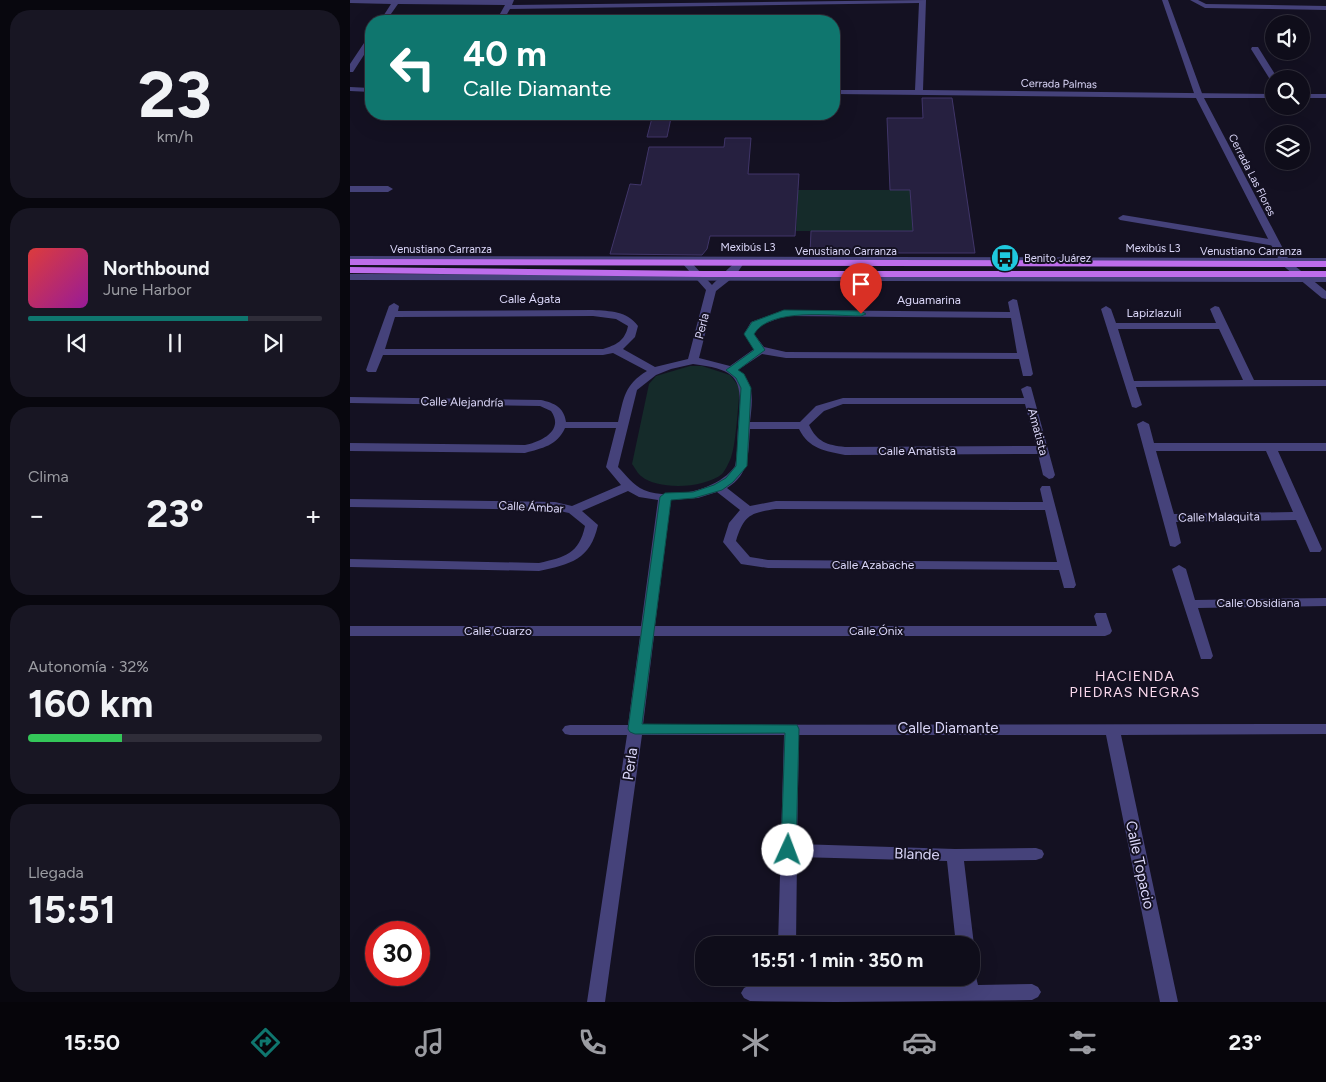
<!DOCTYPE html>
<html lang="es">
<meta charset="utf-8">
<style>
body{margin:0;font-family:Figtree,sans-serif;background:#181623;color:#f1f3f6;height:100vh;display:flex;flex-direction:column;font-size:19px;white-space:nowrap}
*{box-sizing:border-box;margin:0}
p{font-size:16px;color:#9b9ca2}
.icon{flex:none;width:28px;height:28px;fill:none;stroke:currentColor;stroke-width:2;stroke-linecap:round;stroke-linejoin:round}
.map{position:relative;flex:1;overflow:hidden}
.panel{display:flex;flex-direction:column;gap:10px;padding:10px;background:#08070e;width:350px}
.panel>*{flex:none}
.top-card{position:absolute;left:15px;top:15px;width:475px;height:105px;border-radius:20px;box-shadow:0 5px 20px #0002,0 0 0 1px #2f2d39;background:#0f766e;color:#fff;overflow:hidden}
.fabs{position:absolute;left:915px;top:15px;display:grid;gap:10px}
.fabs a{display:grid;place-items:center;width:45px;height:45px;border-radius:50%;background:#0f0d1a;box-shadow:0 5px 20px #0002,0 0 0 1px #2f2d39;font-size:25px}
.speed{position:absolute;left:15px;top:921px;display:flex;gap:10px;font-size:25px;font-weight:700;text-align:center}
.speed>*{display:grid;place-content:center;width:65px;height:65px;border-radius:50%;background:#0f0d1a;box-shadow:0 5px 20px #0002,0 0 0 1px #2f2d39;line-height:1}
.speed .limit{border:8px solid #d22;background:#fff;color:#111}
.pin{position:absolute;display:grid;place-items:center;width:42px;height:42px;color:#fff;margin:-51px -21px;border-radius:50% 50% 50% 0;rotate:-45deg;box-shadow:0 0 5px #0007}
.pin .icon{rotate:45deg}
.me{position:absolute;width:55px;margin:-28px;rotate:2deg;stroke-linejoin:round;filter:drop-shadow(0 0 4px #0008)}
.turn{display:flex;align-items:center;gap:18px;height:105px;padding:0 15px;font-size:22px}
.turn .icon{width:65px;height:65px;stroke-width:2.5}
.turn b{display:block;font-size:35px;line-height:42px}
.big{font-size:38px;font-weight:700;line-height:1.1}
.panel .tile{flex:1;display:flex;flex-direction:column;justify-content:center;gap:8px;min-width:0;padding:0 18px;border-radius:20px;background:#181623}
.panel .dial{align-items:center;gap:0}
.dial b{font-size:65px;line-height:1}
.song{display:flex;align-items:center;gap:15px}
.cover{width:60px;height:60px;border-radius:8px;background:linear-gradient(135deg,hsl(0 70% 55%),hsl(300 70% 35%))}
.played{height:5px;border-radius:2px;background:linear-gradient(90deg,#0f766e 75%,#2f2d39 75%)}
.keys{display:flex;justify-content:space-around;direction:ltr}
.heat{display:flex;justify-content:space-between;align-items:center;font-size:28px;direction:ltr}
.charge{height:8px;border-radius:4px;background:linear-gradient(90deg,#34c759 32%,#2f2d39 0)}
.trip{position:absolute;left:345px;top:936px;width:285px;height:50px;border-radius:20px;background:#0f0d1a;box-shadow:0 5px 20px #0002,0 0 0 1px #2f2d39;font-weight:700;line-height:50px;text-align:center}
.tab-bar{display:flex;height:80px;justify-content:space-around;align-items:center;background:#06050a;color:#9b9ca2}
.tab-bar .icon{width:35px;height:35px}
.tab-bar .selected{color:#0f766e}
.tab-bar b{font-size:22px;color:#f1f3f6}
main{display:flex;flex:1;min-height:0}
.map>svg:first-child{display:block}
.green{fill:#152b2a}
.building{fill:#262040;stroke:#403569}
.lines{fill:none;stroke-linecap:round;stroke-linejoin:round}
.lane{fill:#45427a;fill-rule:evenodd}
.street{fill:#45427a;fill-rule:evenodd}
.primary{fill:#bd6deb;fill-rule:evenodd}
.route{fill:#0f766e;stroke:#0a4d48}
.labels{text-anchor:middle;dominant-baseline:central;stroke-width:4;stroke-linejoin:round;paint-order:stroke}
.far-street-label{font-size:11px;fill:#dbd7f9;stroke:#141122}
.far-poi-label{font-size:11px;fill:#dbd7f9;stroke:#141122;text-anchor:start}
.street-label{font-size:12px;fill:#dbd7f9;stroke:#141122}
.neighbourhood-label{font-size:14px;letter-spacing:1px;fill:#fad9ed;stroke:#141122}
.near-street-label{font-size:15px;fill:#dbd7f9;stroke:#141122}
</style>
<main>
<section class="panel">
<div class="tile dial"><b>23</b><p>km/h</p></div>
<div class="tile">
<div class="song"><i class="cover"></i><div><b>Northbound</b><p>June Harbor</p></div></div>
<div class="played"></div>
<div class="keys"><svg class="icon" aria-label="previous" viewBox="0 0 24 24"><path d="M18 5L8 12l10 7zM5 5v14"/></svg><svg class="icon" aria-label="pause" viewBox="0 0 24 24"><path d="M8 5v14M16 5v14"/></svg><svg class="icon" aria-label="next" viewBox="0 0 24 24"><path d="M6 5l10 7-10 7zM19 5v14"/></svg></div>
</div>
<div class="tile"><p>Clima</p>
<div class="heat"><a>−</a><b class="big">23°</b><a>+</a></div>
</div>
<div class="tile"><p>Autonomía · 32%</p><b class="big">160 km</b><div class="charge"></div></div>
<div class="tile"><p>Llegada</p><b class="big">15:51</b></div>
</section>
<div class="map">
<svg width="976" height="1002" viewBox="0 0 976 1002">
<rect width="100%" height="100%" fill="#141122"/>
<path class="green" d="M448 190H560L563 231H446Z
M340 366H352L380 375 390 388C388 404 386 448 380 460 378 464 375 471 372 474 355 488 309 491 291 476 288 474 285 468 282 464L299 384 306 376Z"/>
<path class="building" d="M572 98H602L625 253H460L461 231H563L560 190H540L537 118H573Z
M302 118H321L317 137H297Z
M375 138H401L398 174H449L445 236H360L357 249 352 255 260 254 280 184 291 185 299 147H374Z"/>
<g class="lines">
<path class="lane" d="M812 0H818L853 96 852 98 845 96Z
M840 0H848L856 4 976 6V10L855 8Z
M773 215 925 240 930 243 925 246 770 220 768 218Z
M0 256 976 258V264L0 262Z
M0 274 976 276V282L0 280Z"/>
<path class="street" d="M0 0H164L162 5 576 0 573 90 924 94V98H854L940 262 976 291V299L972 298 931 264 846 98 484 94V90H565L569 3 160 9 153 21H146L155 5 48 4 36 21H30L41 4 0 3Z
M18 37H21V44L3 72H0V64Z
M902 47H908L928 79 921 81 901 49Z
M0 87 21 88V92L0 91Z
M951 94H976V98H951Z
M0 186H38L43 189 38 192H0Z
M337 260 340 261 362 285C368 279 384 262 389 260L394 263 385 276 366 291 349 358 380 366 404 349 394 334 401 322 434 310 660 312 658 302 663 299 667 300 683 374 681 376H673L669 359 436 358 412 354 388 370C406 383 402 403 400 422H450L466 406 493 398H674L671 389 677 386 681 387 705 475 703 478 699 479 693 475 688 454 495 455C475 451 459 449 449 429H400C398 454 400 474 377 488L400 506 426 501 693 502 690 489 692 486H700L726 585 724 588H714L709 570 418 568 391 564 373 542 379 523 390 510 367 492 348 498 321 500 305 626H747L744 616 746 613H756L762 631 760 634 755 636H304L293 725 976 724V734L771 735 828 1002H810L756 735H449L447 844 605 849 686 848 692 850 694 854 692 858 686 860 614 861 624 945 621 950V945H606L597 861 447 857 446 945H428L434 735H292L255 1002H237L277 735H220L215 734 212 730 215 726 220 725H278L290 636H0V626H291L308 500 289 497 278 491 232 511 248 525C240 560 221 564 189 571L0 567V559L189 563C215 557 229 554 235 526L219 513 205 510 0 507V499L205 502 222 506 271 485 256 467 266 428H215C207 446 192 448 175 453L0 451V443L175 445C190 442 215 431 201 411L190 406 0 403V397L191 400C204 403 214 407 216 422H268C274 398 274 385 297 371L263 353 253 355H33L26 372H18L16 370 39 306 44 303 49 306 48 311 243 310C260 311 277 311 288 326L285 337 273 349 305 367 338 359 356 290 332 263ZM435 316 661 318 667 353 436 352 414 347 404 334 409 326ZM45 317 243 316 266 319 278 326C275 341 266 345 253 349H35ZM343 364C393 370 392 382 388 427 387 440 388 453 385 466 369 490 320 501 294 490 283 485 276 475 268 467L287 390 306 375 321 369ZM493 404H675L686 446 495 447C477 445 467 442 459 425L474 411ZM426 509 695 510 707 562 418 560 400 557 386 541C394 515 400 513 426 509Z
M756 306 761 309 766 323H866L860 309 865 306 869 307 904 380H976V386L786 387 792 405 786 408 782 407 751 309ZM768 329H869L893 380 784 381Z
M793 421 799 424 804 443H976V451H928L972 549 970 552H960L946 520 826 522 831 543 825 547 820 546 787 424ZM806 451H916L943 512 824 514Z
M829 565 836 569 845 600 976 598V606L848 608 863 656 861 659H851L822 569Z
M621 971 625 973 628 985 682 984 688 987 691 992 688 997 682 1000 485 1002 400 1001 394 998 391 993 394 988 400 985 428 987V978H446V987L611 985 610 978H621Z"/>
<path class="primary" d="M0 259 976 261V267L0 265Z
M0 267 354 271H976V277H354L0 273Z"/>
</g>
<path class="route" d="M434 310 511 311 516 314 511 316C483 316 420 307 404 334L415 350 388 370 394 374 401 388 397 466 383 482 372 490 344 498 321 500 292 724 447 725 449 729 446 850 444 854 438 856 433 854 431 850 435 733 285 734 280 732 278 729 310 497 315 493 343 492 364 485 376 478 386 466 391 388 386 378 376 370 404 350 394 334 402 322Z"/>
<defs>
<symbol id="bus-disc" viewBox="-11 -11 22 22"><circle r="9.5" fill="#1fc9de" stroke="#141122"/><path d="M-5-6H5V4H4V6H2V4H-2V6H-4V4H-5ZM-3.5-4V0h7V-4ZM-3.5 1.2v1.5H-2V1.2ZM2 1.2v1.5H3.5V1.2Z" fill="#111"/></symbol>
</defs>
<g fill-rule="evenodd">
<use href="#bus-disc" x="639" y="242" width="32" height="32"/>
</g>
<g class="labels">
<g class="far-street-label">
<text transform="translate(709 84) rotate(1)">Cerrada Palmas</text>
<text transform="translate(902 175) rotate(63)">Cerrada Las Flores</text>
<text x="398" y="247">Mexibús L3</text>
<text x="803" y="248">Mexibús L3</text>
<text x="91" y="249">Venustiano Carranza</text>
<text x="496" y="251">Venustiano Carranza</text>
<text x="901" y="251">Venustiano Carranza</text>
</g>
<g class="far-poi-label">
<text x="674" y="258">Benito Juárez</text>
</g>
<g class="street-label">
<text x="180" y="299">Calle Ágata</text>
<text x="579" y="300">Aguamarina</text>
<text x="804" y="313">Lapizlazuli</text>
<text transform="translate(352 326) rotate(-76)">Perla</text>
<text transform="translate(112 402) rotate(1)">Calle Alejandría</text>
<text transform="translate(688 432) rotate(75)">Amatista</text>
<text x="567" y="451">Calle Amatista</text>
<text transform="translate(181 507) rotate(3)">Calle Ámbar</text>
<text transform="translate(869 517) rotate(-1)">Calle Malaquita</text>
<text x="523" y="565">Calle Azabache</text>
<text x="908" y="603">Calle Obsidiana</text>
<text x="148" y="631">Calle Cuarzo</text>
<text x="526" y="631">Calle Ónix</text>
</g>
<g class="neighbourhood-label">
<text x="785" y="676">HACIENDA<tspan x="785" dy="16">PIEDRAS NEGRAS</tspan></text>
</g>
<g class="near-street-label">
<text x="598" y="728">Calle Diamante</text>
<text transform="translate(280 764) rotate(-82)">Perla</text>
<text transform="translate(567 854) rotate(2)">Blande</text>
<text transform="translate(790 865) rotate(78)">Calle Topacio</text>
</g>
</g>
</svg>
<div class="fabs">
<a><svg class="icon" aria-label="sound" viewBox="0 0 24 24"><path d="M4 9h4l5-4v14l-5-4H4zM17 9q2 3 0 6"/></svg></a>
<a><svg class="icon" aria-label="search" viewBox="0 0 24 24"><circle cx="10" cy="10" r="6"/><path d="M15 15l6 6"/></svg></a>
<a><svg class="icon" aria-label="layers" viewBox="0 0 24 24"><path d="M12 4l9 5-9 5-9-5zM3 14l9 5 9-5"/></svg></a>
</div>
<div class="speed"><div class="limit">30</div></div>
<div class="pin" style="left:511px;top:314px;background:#d93025"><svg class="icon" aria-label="arrive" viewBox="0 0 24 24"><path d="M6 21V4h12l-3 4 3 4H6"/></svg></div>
<svg class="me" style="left:438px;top:850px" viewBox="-20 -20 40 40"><circle r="19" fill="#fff"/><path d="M0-13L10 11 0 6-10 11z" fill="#0f766e"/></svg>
<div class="trip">15:51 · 1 min · 350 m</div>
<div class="top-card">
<div class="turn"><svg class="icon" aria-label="left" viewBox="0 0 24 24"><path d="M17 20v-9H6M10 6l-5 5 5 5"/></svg><div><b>40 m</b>Calle Diamante</div></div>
</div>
</div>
</main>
<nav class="tab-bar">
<b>15:50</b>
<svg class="icon selected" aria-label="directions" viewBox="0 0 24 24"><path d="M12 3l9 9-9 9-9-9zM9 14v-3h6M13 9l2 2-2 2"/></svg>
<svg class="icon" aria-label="music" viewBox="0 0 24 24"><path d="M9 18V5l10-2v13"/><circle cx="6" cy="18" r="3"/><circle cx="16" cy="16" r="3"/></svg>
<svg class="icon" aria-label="phone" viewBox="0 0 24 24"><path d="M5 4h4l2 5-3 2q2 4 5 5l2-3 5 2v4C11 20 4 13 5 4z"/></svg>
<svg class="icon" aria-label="climate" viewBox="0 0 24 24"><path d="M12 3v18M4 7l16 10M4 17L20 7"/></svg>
<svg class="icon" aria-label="car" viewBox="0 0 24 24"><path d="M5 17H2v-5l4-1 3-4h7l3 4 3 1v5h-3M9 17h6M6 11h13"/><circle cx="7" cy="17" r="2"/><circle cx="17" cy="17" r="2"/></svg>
<svg class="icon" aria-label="filters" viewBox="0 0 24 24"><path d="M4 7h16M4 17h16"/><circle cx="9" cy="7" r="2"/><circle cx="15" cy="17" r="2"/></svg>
<b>23°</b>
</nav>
